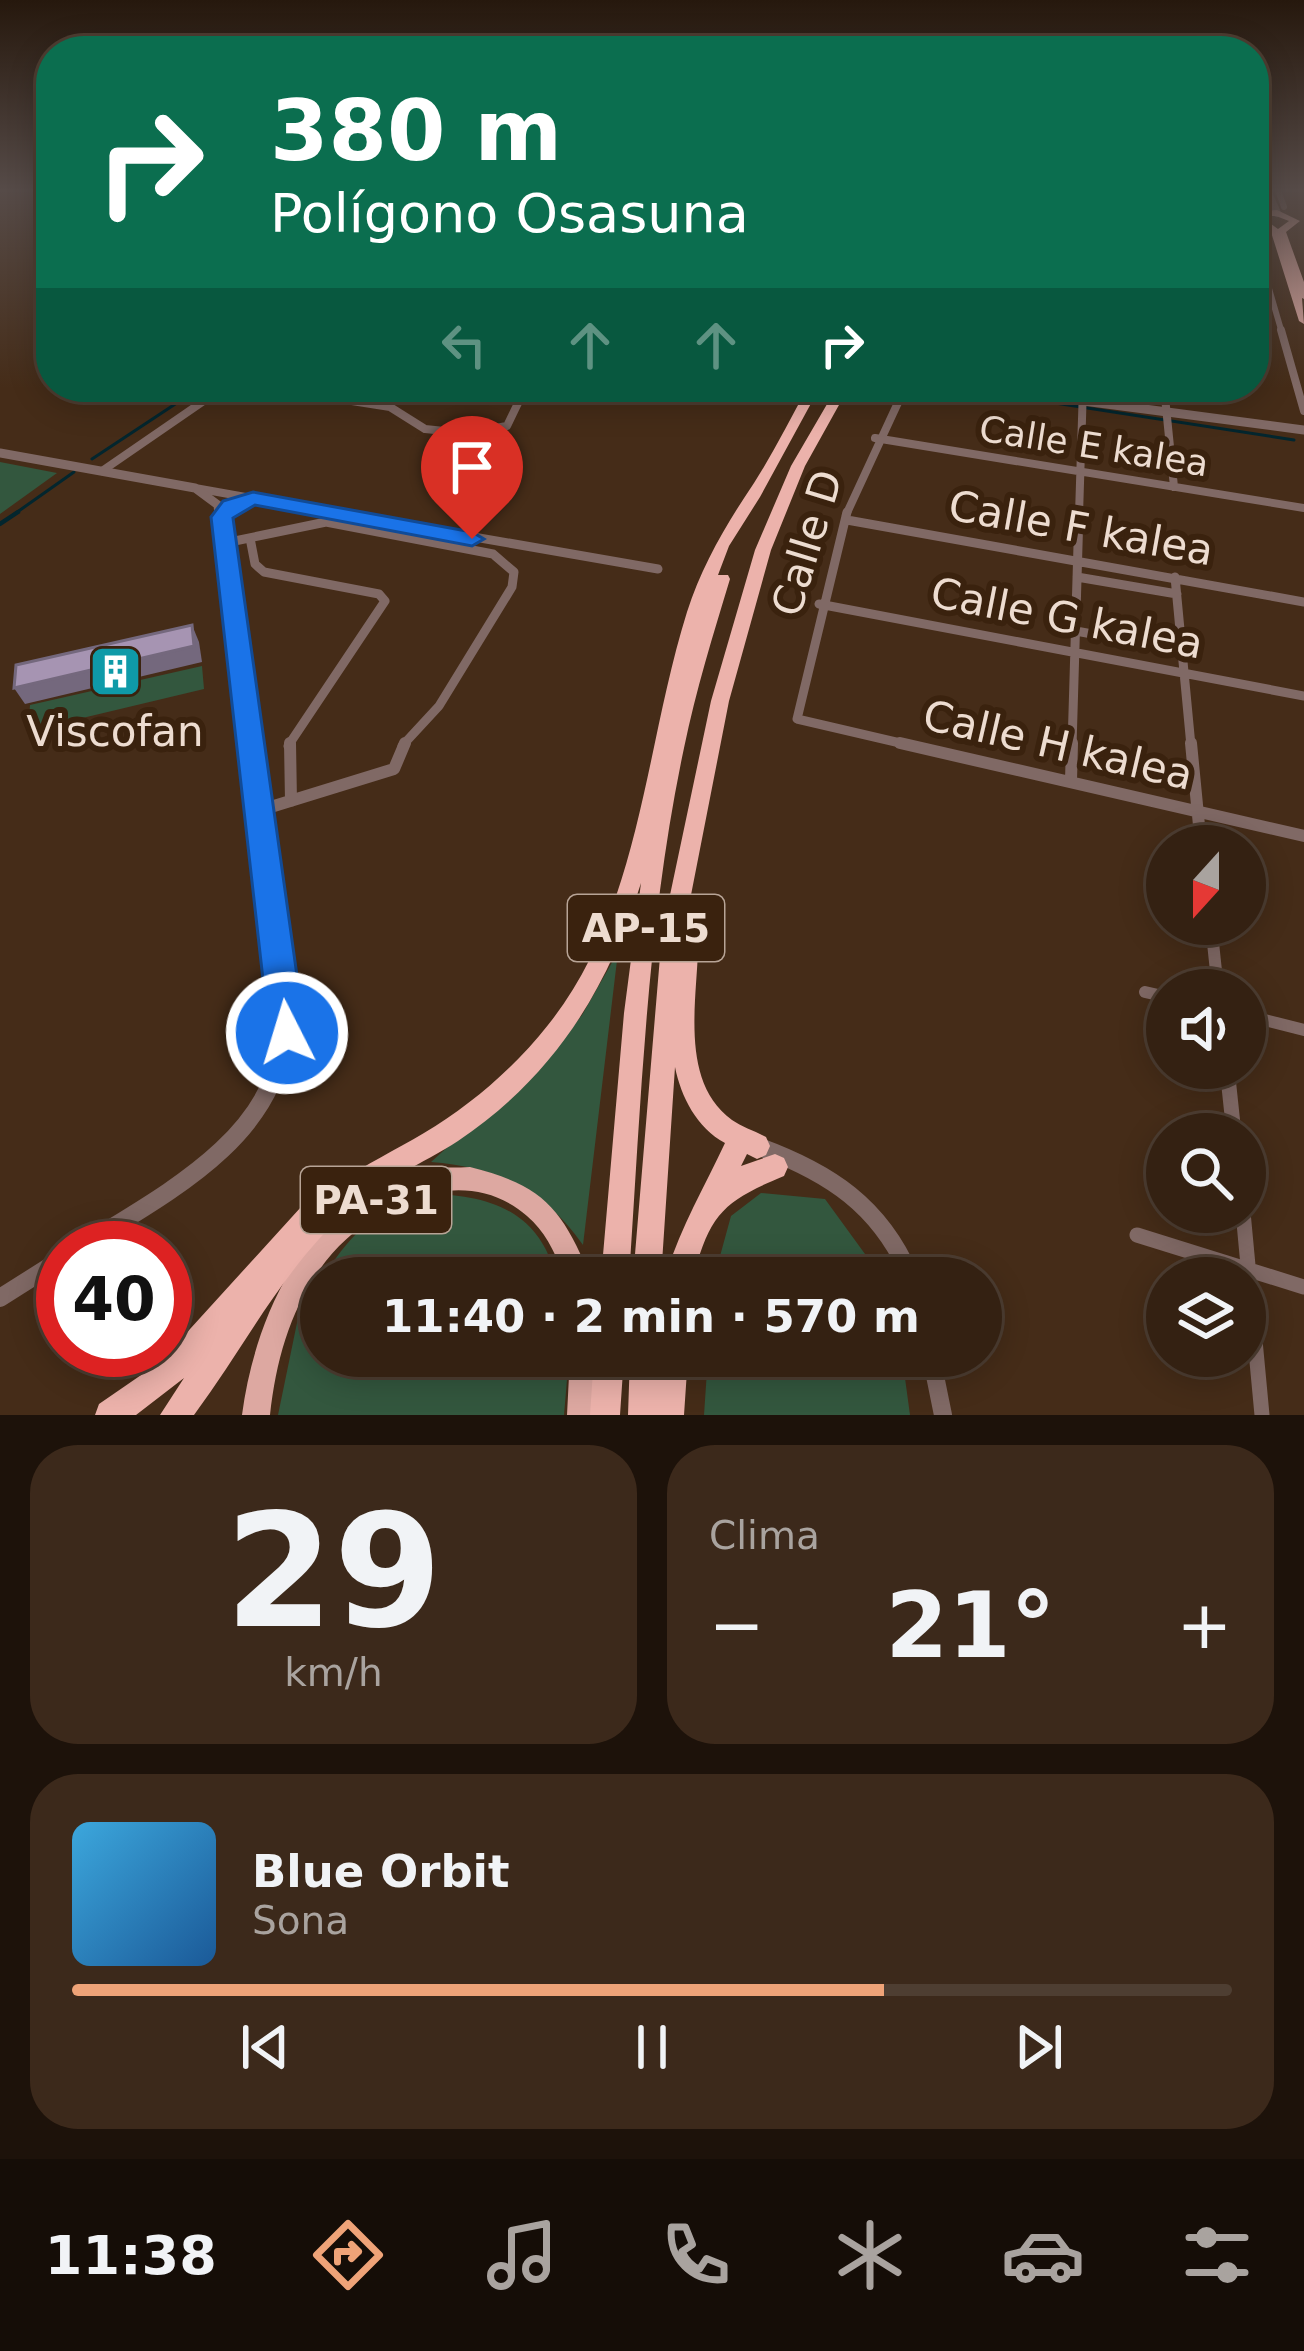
<!DOCTYPE html>
<html lang="es">
<meta charset="utf-8">
<style>
body{margin:0;font-family:"DejaVu Sans",sans-serif;background:#3c291b;color:#f1f3f6;height:100vh;display:flex;flex-direction:column;font-size:45px;white-space:nowrap}
*{box-sizing:border-box;margin:0}
p{font-size:39px;color:#a9a39f}
.icon{flex:none;width:66px;height:66px;fill:none;stroke:currentColor;stroke-width:2;stroke-linecap:round;stroke-linejoin:round}
.map{position:relative;height:1415px;overflow:hidden}
.drawer{display:flex;flex-direction:column;gap:30px;padding:30px;background:#1d120a;flex:1}
.drawer>*{flex:none}
.guide{position:absolute;left:36px;top:36px;width:1233px;height:366px;border-radius:48px;box-shadow:0 6px 30px #0003,0 0 0 3px #4e3e32;background:#0b6e4f;color:#fff;overflow:hidden}
.needle{width:78px;rotate:201deg}
.tools{position:absolute;left:1146px;top:825px;display:grid;gap:24px}
.tools a{display:grid;place-items:center;width:120px;height:120px;border-radius:50%;background:#342112;box-shadow:0 6px 30px #0003,0 0 0 3px #4e3e32;font-size:60px}
.speed{position:absolute;left:36px;top:1221px;display:flex;gap:24px;font-size:60px;font-weight:700;text-align:center}
.speed>*{display:grid;place-content:center;width:156px;height:156px;border-radius:50%;background:#342112;box-shadow:0 6px 30px #0003,0 0 0 3px #4e3e32;line-height:1}
.speed .limit{border:18px solid #d22;background:#fff;color:#111}
.pin{position:absolute;display:grid;place-items:center;width:102px;height:102px;color:#fff;margin:-123px -51px;border-radius:50% 50% 50% 0;rotate:-45deg;box-shadow:0 0 12px #0007}
.pin .icon{rotate:45deg}
.me{position:absolute;width:132px;margin:-66px;rotate:355deg;stroke-linejoin:round;filter:drop-shadow(0 0 9px #0008)}
.turn{display:flex;align-items:center;gap:42px;height:252px;padding:0 36px;font-size:54px}
.turn .icon{width:156px;height:156px;stroke-width:2.5}
.turn b{display:block;font-size:84px;line-height:102px}
.lanes{display:flex;align-items:center;height:114px;padding:0 36px;background:#0003;justify-content:center;gap:60px;direction:ltr}
.lanes .off{opacity:.35}
.big{font-size:90px;font-weight:700;line-height:1.1}
.drawer .widget{flex:1;display:flex;flex-direction:column;justify-content:center;gap:18px;min-width:0;padding:0 42px;border-radius:48px;background:#3c291b}
.drawer .dial{align-items:center;gap:0}
.dial b{font-size:156px;line-height:1}
.song{display:flex;align-items:center;gap:36px}
.cover{width:144px;height:144px;border-radius:18px;background:linear-gradient(135deg,hsl(200 70% 55%),hsl(210 70% 35%))}
.played{height:12px;border-radius:6px;background:linear-gradient(90deg,#efa378 70%,#4e3e32 70%)}
.keys{display:flex;justify-content:space-around;direction:ltr}
.heat{display:flex;justify-content:space-between;align-items:center;font-size:66px;direction:ltr}
.drawer .tiles{flex:1;display:grid;gap:30px;grid-template-columns:1fr 1fr}
.widget:last-child{grid-column:span 2}
.trip{position:absolute;left:300px;top:1257px;width:702px;height:120px;border-radius:60px;background:#342112;box-shadow:0 6px 30px #0003,0 0 0 3px #4e3e32;font-weight:700;line-height:120px;text-align:center}
.menu{display:flex;height:192px;justify-content:space-around;align-items:center;background:#150d07;color:#a9a39f}
.menu .icon{width:84px;height:84px}
.menu .active{color:#efa378}
.menu b{font-size:54px;color:#f1f3f6}
.map>svg:first-child{display:block}
.green{fill:#33573e}
.lines{fill:none;stroke-linecap:round;stroke-linejoin:round}
.stream-far1{stroke:#03262e;stroke-width:3}
.stream{stroke:#03262e;stroke-width:4.5}
.minor-far4{stroke:#806965;stroke-width:6}
.minor-far3{stroke:#806965;stroke-width:8}
.minor-far2{stroke:#806965;stroke-width:9}
.minor-far1{stroke:#806965;stroke-width:12}
.minor{stroke:#806965;stroke-width:15}
.tertiary-far4{stroke:#806965;stroke-width:8}
.tertiary-far3{stroke:#806965;stroke-width:9}
.tertiary-far2{stroke:#806965;stroke-width:10}
.tertiary-far1{stroke:#806965;stroke-width:14}
.tertiary{stroke:#806965;stroke-width:18}
.trunk{fill:#dda8a1;fill-rule:evenodd}
.motorway{fill:#ecb2ab;fill-rule:evenodd}
.shaded-wall{fill:#74687d}
.building{fill:#a694b2;stroke:#74687d;stroke-width:3}
.route{fill:#1a73e8;stroke:#114b97;stroke-width:3}
.labels{text-anchor:middle;dominant-baseline:central;stroke-width:12;stroke-linejoin:round;paint-order:stroke}
.far-street-label{font-size:36px;fill:#eddcd0;stroke:#3a220e}
.shield{fill:#3a220e;stroke:#b7a496;stroke-width:3}
.shield-label{font-size:39px;font-weight:bold;fill:#eddcd0}
.street-label{font-size:42px;fill:#eddcd0;stroke:#3a220e}
.poi-label{font-size:42px;fill:#eddcd0;stroke:#3a220e}
</style>
<div class="map">
<svg width="1304" height="1415" viewBox="0 0 1304 1415">
<rect width="100%" height="100%" fill="#452c18"/>
<path class="green" d="M0 462 57 473 0 514Z
M202 666 204 689 28 731 30 705Z
M618 952 583 1245C544 1190 498 1167 431 1162L552 1053 582 1015Z
M761 1193 825 1199 865 1254 874 1278H714L731 1216Z
M423 1194C486 1194 540 1209 556 1278H323C350 1234 374 1211 423 1194Z
M321 1281V1356H569L564 1415H278L298 1318Z
M708 1356H902L910 1415H704Z"/>
<g class="lines">
<path class="stream-far1" d="M990 393 1294 440
M92 459 201 387
M13 515 74 472"/>
<path class="stream" d="M0 524 18 512"/>
<path class="minor-far4" d="M1278 190 1284 207
M1254 237 1282 333"/>
<path class="minor-far3" d="M1281 330 1304 411
M263 387 390 407 425 429 464 433 507 426 519 401 485 387
M1164 387 1174 487
M382 405 395 387
M875 438 1304 508
M102 471 224 387
M195 488 347 515
M226 515 248 500
M846 515 902 394
M1079 515 1083 387"/>
<path class="minor-far2" d="M330 512 658 569
M847 512 797 719 913 746
M222 517 230 512
M847 520 1304 602
M250 538 255 564 264 572 379 594 385 601 288 746
M225 543 326 522 493 554 514 572 512 587 439 706 402 746
M1077 577 1177 594
M1175 577 1191 746
M819 604 1304 696
M1076 631 1183 651
M1072 746 1079 512"/>
<path class="minor-far1" d="M290 743 291 801
M900 743 1304 836
M1191 743 1201 846
M1071 781 1072 743
M261 810 394 769 405 743
M1211 924 1218 990
M1145 992 1167 997
M1245 1015 1304 1030"/>
<path class="minor" d="M1227 1068 1234 1134
M1243 1212 1262 1415
M1137 1235 1304 1287"/>
<path class="tertiary-far4" d="M1267 190 1277 213"/>
<path class="tertiary-far3" d="M977 387 1304 430
M0 453 195 488 218 505 219 515"/>
<path class="tertiary-far2" d="M219 512 251 746"/>
<path class="tertiary-far1" d="M250 743 285 999 282 1041"/>
<path class="tertiary" d="M757 1146C829 1172 881 1206 911 1278
M79 1248C157 1198 273 1142 283 1038
M0 1298 63 1258
M931 1356 943 1415"/>
<path class="trunk" d="M1277 210 1300 221 1286 232 1304 282V299L1302 298 1304 324 1299 321 1271 232 1254 222V212ZM1260 216H1276L1289 221 1278 229Z
M470 1167C545 1186 562 1209 591 1278H565C556 1255 546 1232 527 1216 461 1158 363 1208 320 1269 289 1313 276 1362 270 1415H242C256 1308 314 1187 433 1168 445 1167 458 1168 470 1167Z
M570 1356H596L595 1415H567Z"/>
<path class="motorway" d="M808 387H820L760 497 729 546 718 575H728L730 579C713 635 696 690 684 748 647 922 641 1101 629 1278H601L624 1013 641 883C607 991 553 1077 458 1141 423 1164 381 1180 349 1209 284 1267 245 1346 194 1415H160L184 1378 136 1415H95L99 1404 160 1362 321 1185 330 1181 338 1184C365 1164 396 1150 424 1133 471 1105 514 1068 548 1025 641 909 644 749 687 612 702 565 727 523 754 483 774 452 790 419 808 387Z
M837 387H849L805 466 771 550 729 701 691 895C698 912 698 933 698 951 696 1006 681 1083 732 1120 742 1127 755 1131 766 1137L770 1146 766 1155 757 1159 747 1154 741 1166 775 1154 784 1158 788 1167 784 1176C724 1201 710 1213 693 1278H665C679 1230 704 1188 725 1143 697 1128 681 1097 675 1067L661 1278H633L662 933 711 701 755 550 791 466Z
M594 1356H624L620 1415H590Z
M630 1356H688L684 1415H628Z"/>
</g>
<path class="shaded-wall" d="M192 625 199 642 202 662 25 704 14 688Z"/>
<path class="building" d="M192 625 194 646 14 688 16 665Z"/>
<linearGradient id="sky" x2="0" y2="1"><stop stop-color="#26180d"/><stop offset="0.49" stop-color="#564b48"/><stop offset="1" stop-color="#564b48" stop-opacity="0"/></linearGradient>
<rect width="1304" height="388" fill="url(#sky)"/>
<path class="route" d="M253 492 472 532 484 539 472 546 255 505 233 518 305 1033 299 1045 287 1050 274 1045 269 1033 211 517 223 501Z"/>
<defs>
<symbol id="building-square" viewBox="-11 -11 22 22"><rect x="-9" y="-9" width="18" height="18" rx="4" fill="#0f9aa8" stroke="#3a220e"/><path d="M-4-6H4V6H1V3H-1V6H-4ZM-2.5-4.3h1.7v1.8h-1.7ZM.8-4.3h1.7v1.8H.8ZM-2.5-1h1.7V.8h-1.7ZM.8-1h1.7V.8H.8Z" fill="#fff"/></symbol>
</defs>
<g fill-rule="evenodd">
<use href="#building-square" x="86" y="642" width="59" height="59"/>
</g>
<g class="labels">
<g class="far-street-label">
<text transform="translate(1094 446) rotate(9)">Calle E kalea</text>
</g>
<g class="shield">
<rect x="568" y="895" width="156" height="66" rx="9"/>
<rect x="301" y="1167" width="150" height="66" rx="9"/>
</g>
<g class="shield-label">
<text x="646" y="928">AP-15</text>
<text x="376" y="1200">PA-31</text>
</g>
<g class="street-label">
<text transform="translate(1081 528) rotate(10)">Calle F kalea</text>
<text transform="translate(807 543) rotate(-73)">Calle D</text>
<text transform="translate(1067 618) rotate(11)">Calle G kalea</text>
<text transform="translate(1058 745) rotate(13)">Calle H kalea</text>
</g>
<g class="poi-label">
<text x="115" y="731">Viscofan</text>
</g>
</g>
</svg>
<div class="tools">
<a><svg class="needle" viewBox="-14 -14 28 28"><path d="M0-13l5 13h-10z" fill="#e53935"/><path d="M0 13l5-13h-10z" fill="#a9a39f"/></svg></a>
<a><svg class="icon" aria-label="sound" viewBox="0 0 24 24"><path d="M4 9h4l5-4v14l-5-4H4zM17 9q2 3 0 6"/></svg></a>
<a><svg class="icon" aria-label="search" viewBox="0 0 24 24"><circle cx="10" cy="10" r="6"/><path d="M15 15l6 6"/></svg></a>
<a><svg class="icon" aria-label="layers" viewBox="0 0 24 24"><path d="M12 4l9 5-9 5-9-5zM3 14l9 5 9-5"/></svg></a>
</div>
<div class="speed"><div class="limit">40</div></div>
<div class="pin" style="left:472px;top:539px;background:#d93025"><svg class="icon" aria-label="arrive" viewBox="0 0 24 24"><path d="M6 21V4h12l-3 4 3 4H6"/></svg></div>
<svg class="me" style="left:287px;top:1033px" viewBox="-20 -20 40 40"><circle r="17" fill="#1a73e8" stroke="#fff" stroke-width="3"/><path d="M0-11L8 9 0 5-8 9z" fill="#fff"/></svg>
<div class="trip">11:40 · 2 min · 570 m</div>
<div class="guide">
<div class="turn"><svg class="icon" aria-label="right" viewBox="0 0 24 24"><path d="M7 20v-9h11M14 6l5 5-5 5"/></svg><div><b>380 m</b>Polígono Osasuna</div></div>
<div class="lanes"><svg class="icon off" aria-label="left" viewBox="0 0 24 24"><path d="M17 20v-9H6M10 6l-5 5 5 5"/></svg><svg class="icon off" aria-label="ahead" viewBox="0 0 24 24"><path d="M12 20V5M6 11l6-6 6 6"/></svg><svg class="icon off" aria-label="ahead" viewBox="0 0 24 24"><path d="M12 20V5M6 11l6-6 6 6"/></svg><svg class="icon" aria-label="right" viewBox="0 0 24 24"><path d="M7 20v-9h11M14 6l5 5-5 5"/></svg></div>
</div>
</div>
<section class="drawer">
<div class="tiles">
<div class="widget dial"><b>29</b><p>km/h</p></div>
<div class="widget"><p>Clima</p>
<div class="heat"><a>−</a><b class="big">21°</b><a>+</a></div>
</div>
<div class="widget">
<div class="song"><i class="cover"></i><div><b>Blue Orbit</b><p>Sona</p></div></div>
<div class="played"></div>
<div class="keys"><svg class="icon" aria-label="previous" viewBox="0 0 24 24"><path d="M18 5L8 12l10 7zM5 5v14"/></svg><svg class="icon" aria-label="pause" viewBox="0 0 24 24"><path d="M8 5v14M16 5v14"/></svg><svg class="icon" aria-label="next" viewBox="0 0 24 24"><path d="M6 5l10 7-10 7zM19 5v14"/></svg></div>
</div>
</div>
</section>
<nav class="menu">
<b>11:38</b>
<svg class="icon active" aria-label="directions" viewBox="0 0 24 24"><path d="M12 3l9 9-9 9-9-9zM9 14v-3h6M13 9l2 2-2 2"/></svg>
<svg class="icon" aria-label="music" viewBox="0 0 24 24"><path d="M9 18V5l10-2v13"/><circle cx="6" cy="18" r="3"/><circle cx="16" cy="16" r="3"/></svg>
<svg class="icon" aria-label="phone" viewBox="0 0 24 24"><path d="M5 4h4l2 5-3 2q2 4 5 5l2-3 5 2v4C11 20 4 13 5 4z"/></svg>
<svg class="icon" aria-label="climate" viewBox="0 0 24 24"><path d="M12 3v18M4 7l16 10M4 17L20 7"/></svg>
<svg class="icon" aria-label="car" viewBox="0 0 24 24"><path d="M5 17H2v-5l4-1 3-4h7l3 4 3 1v5h-3M9 17h6M6 11h13"/><circle cx="7" cy="17" r="2"/><circle cx="17" cy="17" r="2"/></svg>
<svg class="icon" aria-label="filters" viewBox="0 0 24 24"><path d="M4 7h16M4 17h16"/><circle cx="9" cy="7" r="2"/><circle cx="15" cy="17" r="2"/></svg>
</nav>
